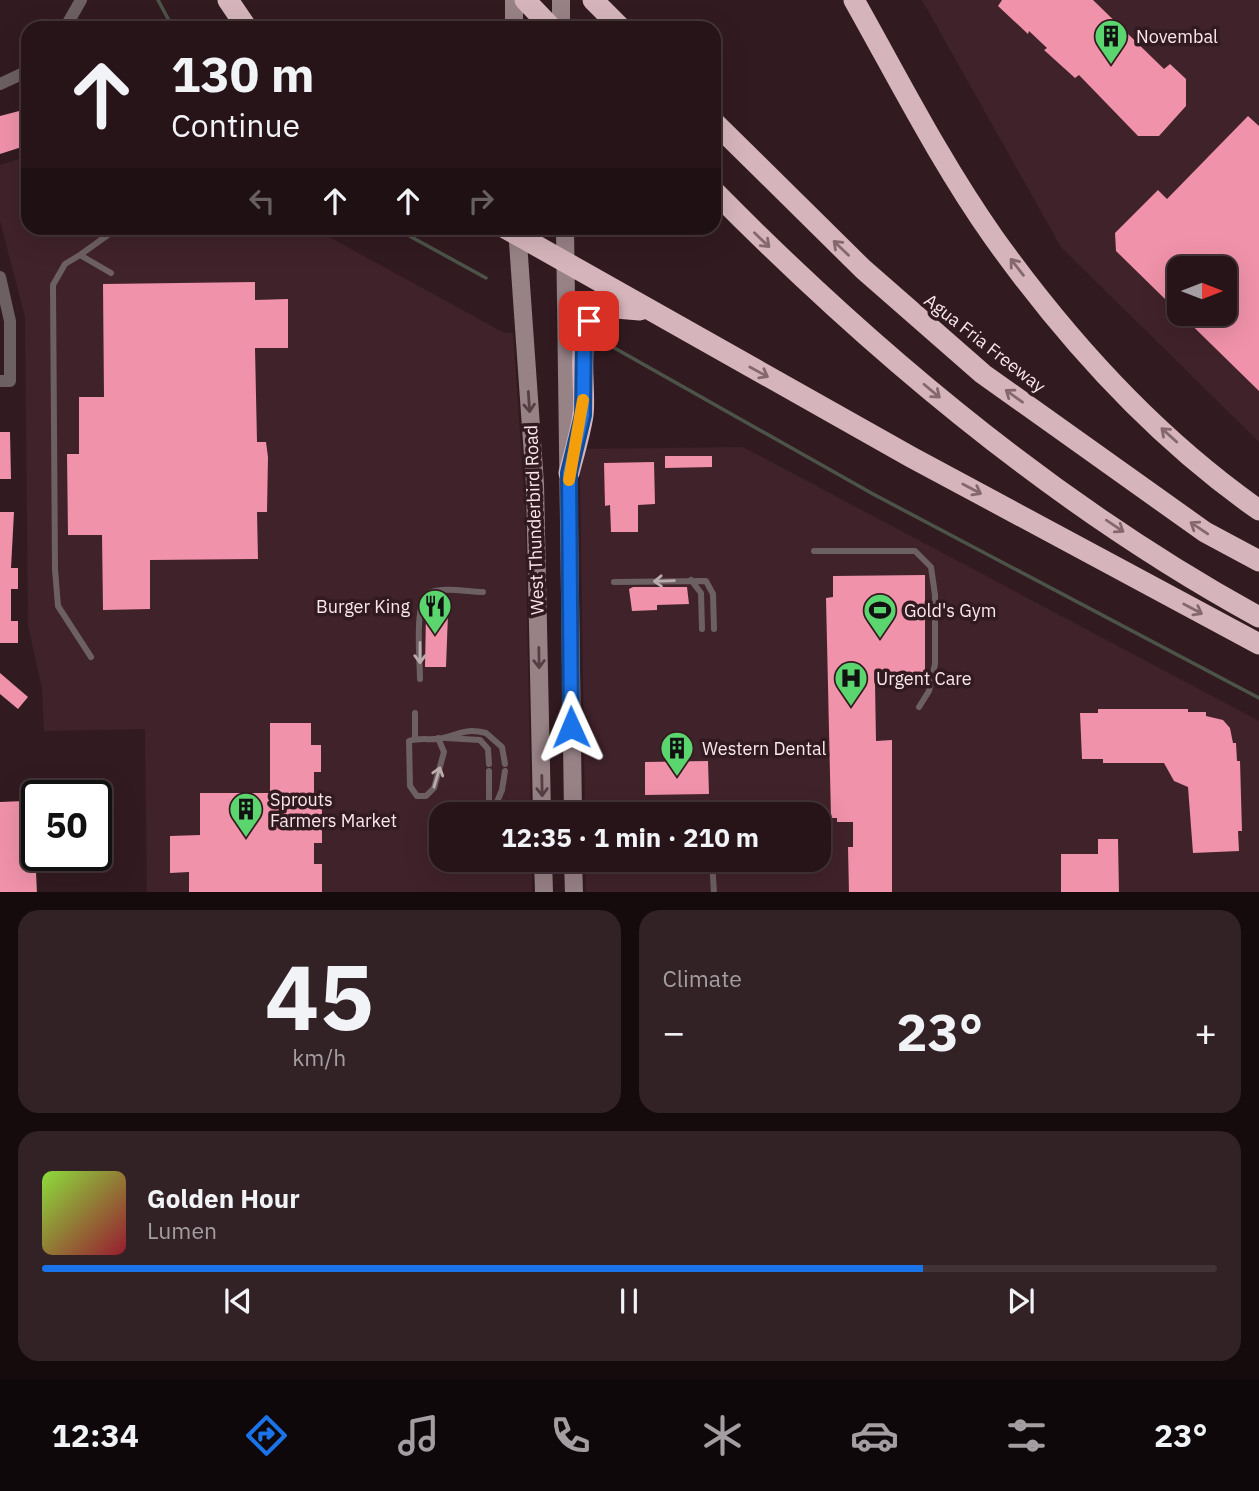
<!DOCTYPE html>
<meta charset="utf-8">
<style>
body{margin:0;font-family:"IBM Plex Sans",sans-serif;background:#322125;color:#f1f3f6;height:100vh;display:flex;flex-direction:column;font-size:26px;white-space:nowrap}
*{box-sizing:border-box;margin:0}
p{font-size:23px;color:#a49ea2}
.icon{flex:none;width:38px;height:38px;fill:none;stroke:currentColor;stroke-width:2;stroke-linecap:round;stroke-linejoin:round}
.map{position:relative;height:892px;overflow:hidden}
.sheet{display:flex;flex-direction:column;gap:18px;padding:18px;background:#150b0d;flex:1}
.sheet>*{flex:none}
.banner{position:absolute;left:21px;top:21px;width:700px;height:214px;border-radius:21px;box-shadow:0 7px 28px #0002,0 0 0 2px #423337;background:#261418;color:#f1f3f6;overflow:hidden}
.needle{width:46px;rotate:90deg}
.controls{position:absolute;left:1167px;top:256px;display:grid;gap:14px}
.controls a{display:grid;place-items:center;width:70px;height:70px;border-radius:14px;background:#261418;box-shadow:0 7px 28px #0002,0 0 0 2px #423337;font-size:35px}
.speed{position:absolute;left:21px;top:780px;display:flex;gap:14px;font-size:35px;font-weight:700;text-align:center}
.speed>*{display:grid;place-content:center;width:91px;height:91px;border-radius:50%;background:#261418;box-shadow:0 7px 28px #0002,0 0 0 2px #423337;line-height:1}
.speed .limit{border:4px solid #111;border-radius:10px;background:#fff;color:#111}
.pin{position:absolute;display:grid;place-items:center;width:60px;height:60px;color:#fff;margin:-30px;border-radius:14px;box-shadow:0 4px 10px #0006}
.me{position:absolute;width:77px;margin:-38px;rotate:359deg;stroke-linejoin:round;filter:drop-shadow(0 0 5px #0008)}
.turn{display:flex;align-items:center;gap:24px;height:147px;padding:0 35px;font-size:32px}
.turn .icon{width:91px;height:91px;stroke-width:2.5}
.turn b{display:block;font-size:49px;line-height:60px}
.lanes{display:flex;align-items:center;height:66px;padding:0 35px;background:#0003;justify-content:center;gap:35px;direction:ltr}
.lanes .off{opacity:.35}
.big{font-size:52px;font-weight:700;line-height:1.1}
.sheet .card{flex:1;display:flex;flex-direction:column;justify-content:center;gap:10px;min-width:0;padding:0 24px;border-radius:21px;background:#322125}
.sheet .dial{align-items:center;gap:0}
.dial b{font-size:91px;line-height:1}
.song{display:flex;align-items:center;gap:21px}
.cover{width:84px;height:84px;border-radius:10px;background:linear-gradient(135deg,hsl(90 70% 55%),hsl(350 70% 35%))}
.played{height:7px;border-radius:4px;background:linear-gradient(90deg,#1a73e8 75%,#423337 75%)}
.keys{display:flex;justify-content:space-around;direction:ltr}
.heat{display:flex;justify-content:space-between;align-items:center;font-size:38px;direction:ltr}
.sheet .tiles{flex:1;display:grid;gap:18px;grid-template-columns:1fr 1fr}
.card:last-child{grid-column:span 2}
.trip{position:absolute;left:429px;top:802px;width:402px;height:70px;border-radius:21px;background:#261418;box-shadow:0 7px 28px #0002,0 0 0 2px #423337;font-weight:700;line-height:70px;text-align:center}
.menu{display:flex;height:112px;justify-content:space-around;align-items:center;background:#0f080a;color:#a49ea2}
.menu .icon{width:49px;height:49px}
.menu .on{color:#1a73e8}
.menu b{font-size:32px;color:#f1f3f6}
.map>svg:first-child{display:block}
.built{fill:#40222a;fill-rule:evenodd}
.lines{fill:none;stroke-linecap:round;stroke-linejoin:round}
.stream{stroke:#4c5449;stroke-width:3.5}
.building{fill:#f092a9;fill-rule:evenodd}
.service{stroke:#6d6062;stroke-width:6}
.minor{stroke:#6d6062;stroke-width:12}
.secondary{stroke:#978286;stroke-width:18}
.motorway{stroke:#d5b5bb;stroke-width:21}
.oneway{stroke:#84686e}
.oneway2{stroke:#553f44}
.oneway3{stroke:#baabad}
.route-casing{stroke:#114b97;stroke-width:18}
.route{stroke:#1a73e8;stroke-width:12}
.slow{stroke:#f59e0b;stroke-width:12}
.labels{text-anchor:middle;dominant-baseline:central;stroke-width:7;stroke-linejoin:round;paint-order:stroke}
.poi-label{font-size:18px;fill:#f9e8eb;stroke:#321b20;text-anchor:start}
.street-label{font-size:18px;fill:#f9e8eb;stroke:#321b20}
</style>
<div class="map">
<svg width="1259" height="893" viewBox="0 0 1259 893">
<rect width="100%" height="100%" fill="#321b20"/>
<path class="built" d="M922 0H1259V442L1061 247ZM1180 268H1225V313H1180Z
M28 156V228H313L504 333H513L525 505 531 814H441V859H532V892H147L145 729 44 731 42 688 28 625 25 317 0 221V165Z
M743 447 1259 721V892H586L585 859H819V814H585L580 470 586 449Z"/>
<g class="lines">
<path class="stream" d="M158 0 173 28
M395 228 486 278
M611 346 873 494 1259 698"/>
</g>
<path class="building" d="M1002 0H1093L1164 69 1170 64 1186 79V106L1159 136H1138L1079 75 1075 78 1044 50 1047 48 1029 31 1028 34 998 6Z
M23 110 28 145 0 154V116Z
M1248 116 1259 126V391L1116 251 1115 233 1158 190 1167 199ZM1180 268H1225V313H1180Z
M255 282V300L288 299V348H255L257 442H266L268 457 267 512H257L258 559 150 560V609L103 610 102 535H68L67 454H79V397H104L103 284Z
M0 432H10L11 479H0Z
M665 456H712V467L665 468Z
M654 462 655 504 638 505V532H611L610 505 605 506 604 463Z
M0 512H14L11 568H18V589H11V621H18V643H0Z
M925 575V682L875 683 876 741 892 740V893H849L848 847H853V822H837V818H831L826 598 833 597V576Z
M633 587H687L689 604 657 605V610L632 611 629 589Z
M426 614H448L446 667H425Z
M0 673 28 697 18 709 0 694Z
M1098 709H1188V712H1206V716L1223 720 1230 728 1233 743H1236L1237 761H1240L1242 831H1238L1239 851 1193 853 1188 787 1174 781 1164 763H1103V759H1082L1080 713H1098Z
M270 723H311V745H321V772H314V793L322 792V843H314V864H322V893H189V872L170 873V836L200 835V793H270Z
M708 761 709 794 645 795V762Z
M24 801 25 817H36L37 856H55L56 871 36 872 37 893H0V802Z
M1098 839H1118L1119 893H1061V854H1098Z"/>
<g class="lines">
<path class="service" d="M80 255 65 264 53 285 55 569 58 606 91 657
M111 273 80 255 112 232
M814 551H915L931 567 935 595V664L929 691 919 707
M691 580 701 593 702 629
M614 582 706 581 713 594 714 629
M420 679C420 662 414 602 428 594 440 586 468 592 483 592
M415 738V713
M438 738 444 752 434 788 426 796H417L410 786 409 741C420 737 432 741 443 738 461 734 465 728 486 733L502 747 505 764
M446 738 480 740 488 749 489 764
M486 814 489 801V771
M492 814 502 790 505 771
M712 859 714 893"/>
<path class="minor" d="M65 28 81 0
M0 84 28 71
M0 277 10 321V381H0"/>
<path class="secondary" d="M514 0V28
M561 0V28
M517 228 535 484 542 814
M565 228 573 814
M543 859 544 893
M573 859 574 893"/>
<path class="motorway" d="M228 0 247 28
M525 0 552 28
M593 0 621 28
M854 0C899 80 941 163 994 238 1067 340 1156 438 1259 510
M714 122 863 269 983 374 1205 532 1259 561
M714 191C876 355 1056 506 1259 617
M505 228 911 457 1259 644
M569 473C574 454 580 434 583 415 587 383 571 327 604 307L640 310"/>
</g>
<defs><path id="oneway-shaft" d="M-6 0H5M1.5-3L5.5 0L1.5 3" fill="none" stroke-width="1.6" stroke-linecap="round" stroke-linejoin="round" transform="scale(1.75)"/></defs>
<g class="oneway">
<use href="#oneway-shaft" transform="translate(762 240) rotate(44)"/>
<use href="#oneway-shaft" transform="translate(841 248) rotate(-136)"/>
<use href="#oneway-shaft" transform="translate(1017 267) rotate(-128)"/>
<use href="#oneway-shaft" transform="translate(759 372) rotate(29)"/>
<use href="#oneway-shaft" transform="translate(932 391) rotate(40)"/>
<use href="#oneway-shaft" transform="translate(1014 396) rotate(-144)"/>
<use href="#oneway-shaft" transform="translate(1169 435) rotate(-138)"/>
<use href="#oneway-shaft" transform="translate(972 489) rotate(28)"/>
<use href="#oneway-shaft" transform="translate(1115 526) rotate(34)"/>
<use href="#oneway-shaft" transform="translate(1199 528) rotate(-146)"/>
<use href="#oneway-shaft" transform="translate(1193 609) rotate(28)"/>
</g>
<g class="oneway2">
<use href="#oneway-shaft" transform="translate(529 402) rotate(86)"/>
<use href="#oneway-shaft" transform="translate(539 658) rotate(89)"/>
<use href="#oneway-shaft" transform="translate(542 786) rotate(89)"/>
</g>
<g class="oneway3">
<use href="#oneway-shaft" transform="translate(664 581) rotate(178)"/>
<use href="#oneway-shaft" transform="translate(420 653) rotate(90)"/>
<use href="#oneway-shaft" transform="translate(437 777) rotate(-73)"/>
</g>
<g class="lines">
<defs>
<path id="route" d="M571 727 569 473 583 415 584 338 589 321"/>
</defs>
<use href="#route" class="route-casing"/>
<use href="#route" class="route"/>
<path class="slow" d="M569 480 583 400"/>
</g>
<defs>
<symbol id="building-pin" viewBox="-11 -11 22 30"><path d="M0 17L-7.5 6A9.5 9.5 0 1 1 7.5 6Z" fill="#5bd56e" stroke="#321b20"/><path d="M-4-6H4V6H1V3H-1V6H-4ZM-2.5-4.3h1.7v1.8h-1.7ZM.8-4.3h1.7v1.8H.8ZM-2.5-1h1.7V.8h-1.7ZM.8-1h1.7V.8H.8Z" fill="#111"/></symbol>
<symbol id="restaurant-pin" viewBox="-11 -11 22 30"><path d="M0 17L-7.5 6A9.5 9.5 0 1 1 7.5 6Z" fill="#5bd56e" stroke="#321b20"/><path d="M-5-6h1v4h1v-4h1v4h1v-4h1v5L-1.5 .5V6h-2V.5L-5-1ZM5-6V6H3V1.5H1.5Q1.5-4 5-6Z" fill="#111"/></symbol>
<symbol id="stadium-pin" viewBox="-11 -11 22 30"><path d="M0 17L-7.5 6A9.5 9.5 0 1 1 7.5 6Z" fill="#5bd56e" stroke="#321b20"/><path d="M0-5a6.5 5 0 1 0 0 10a6.5 5 0 1 0 0-10ZM-3.5-1.8h7v3.6h-7Z" fill="#111"/></symbol>
<symbol id="hospital-pin" viewBox="-11 -11 22 30"><path d="M0 17L-7.5 6A9.5 9.5 0 1 1 7.5 6Z" fill="#5bd56e" stroke="#321b20"/><path d="M-5-5h3v3.5h4V-5h3V5h-3V1.5h-4V5h-3Z" fill="#111"/></symbol>
</defs>
<g fill-rule="evenodd">
<use href="#building-pin" x="1092" y="17" width="38" height="52"/>
<use href="#restaurant-pin" x="416" y="587" width="38" height="52"/>
<use href="#stadium-pin" x="861" y="591" width="38" height="52"/>
<use href="#hospital-pin" x="832" y="659" width="38" height="52"/>
<use href="#building-pin" x="658" y="729" width="38" height="52"/>
<use href="#building-pin" x="227" y="790" width="38" height="52"/>
</g>
<g class="labels">
<g class="poi-label">
<text x="1136" y="36">Novembal</text>
<text x="410" y="606" text-anchor="end">Burger King</text>
<text x="904" y="610">Gold's Gym</text>
<text x="876" y="678">Urgent Care</text>
<text x="702" y="748">Western Dental</text>
<text x="270" y="799">Sprouts<tspan x="270" dy="21">Farmers Market</tspan></text>
</g>
<g class="street-label">
<text transform="translate(985 343) rotate(38)">Agua Fria Freeway</text>
<text transform="translate(534 520) rotate(-92)">West Thunderbird Road</text>
</g>
</g>
</svg>
<div class="controls">
<a><svg class="needle" viewBox="-14 -14 28 28"><path d="M0-13l5 13h-10z" fill="#e53935"/><path d="M0 13l5-13h-10z" fill="#a49ea2"/></svg></a>
</div>
<div class="speed"><div class="limit">50</div></div>
<div class="pin" style="left:589px;top:321px;background:#d93025"><svg class="icon" aria-label="arrive" viewBox="0 0 24 24"><path d="M6 21V4h12l-3 4 3 4H6"/></svg></div>
<svg class="me" style="left:571px;top:727px" viewBox="-20 -20 40 40"><path d="M0-17L14 15 0 8-14 15z" fill="#1a73e8" stroke="#fff" stroke-width="4"/></svg>
<div class="trip">12:35 · 1 min · 210 m</div>
<div class="banner">
<div class="turn"><svg class="icon" aria-label="ahead" viewBox="0 0 24 24"><path d="M12 20V5M6 11l6-6 6 6"/></svg><div><b>130 m</b>Continue</div></div>
<div class="lanes"><svg class="icon off" aria-label="left" viewBox="0 0 24 24"><path d="M17 20v-9H6M10 6l-5 5 5 5"/></svg><svg class="icon" aria-label="ahead" viewBox="0 0 24 24"><path d="M12 20V5M6 11l6-6 6 6"/></svg><svg class="icon" aria-label="ahead" viewBox="0 0 24 24"><path d="M12 20V5M6 11l6-6 6 6"/></svg><svg class="icon off" aria-label="right" viewBox="0 0 24 24"><path d="M7 20v-9h11M14 6l5 5-5 5"/></svg></div>
</div>
</div>
<section class="sheet">
<div class="tiles">
<div class="card dial"><b>45</b><p>km/h</p></div>
<div class="card"><p>Climate</p>
<div class="heat"><a>−</a><b class="big">23°</b><a>+</a></div>
</div>
<div class="card">
<div class="song"><i class="cover"></i><div><b>Golden Hour</b><p>Lumen</p></div></div>
<div class="played"></div>
<div class="keys"><svg class="icon" aria-label="previous" viewBox="0 0 24 24"><path d="M18 5L8 12l10 7zM5 5v14"/></svg><svg class="icon" aria-label="pause" viewBox="0 0 24 24"><path d="M8 5v14M16 5v14"/></svg><svg class="icon" aria-label="next" viewBox="0 0 24 24"><path d="M6 5l10 7-10 7zM19 5v14"/></svg></div>
</div>
</div>
</section>
<nav class="menu">
<b>12:34</b>
<svg class="icon on" aria-label="directions" viewBox="0 0 24 24"><path d="M12 3l9 9-9 9-9-9zM9 14v-3h6M13 9l2 2-2 2"/></svg>
<svg class="icon" aria-label="music" viewBox="0 0 24 24"><path d="M9 18V5l10-2v13"/><circle cx="6" cy="18" r="3"/><circle cx="16" cy="16" r="3"/></svg>
<svg class="icon" aria-label="phone" viewBox="0 0 24 24"><path d="M5 4h4l2 5-3 2q2 4 5 5l2-3 5 2v4C11 20 4 13 5 4z"/></svg>
<svg class="icon" aria-label="climate" viewBox="0 0 24 24"><path d="M12 3v18M4 7l16 10M4 17L20 7"/></svg>
<svg class="icon" aria-label="car" viewBox="0 0 24 24"><path d="M5 17H2v-5l4-1 3-4h7l3 4 3 1v5h-3M9 17h6M6 11h13"/><circle cx="7" cy="17" r="2"/><circle cx="17" cy="17" r="2"/></svg>
<svg class="icon" aria-label="filters" viewBox="0 0 24 24"><path d="M4 7h16M4 17h16"/><circle cx="9" cy="7" r="2"/><circle cx="15" cy="17" r="2"/></svg>
<b>23°</b>
</nav>
